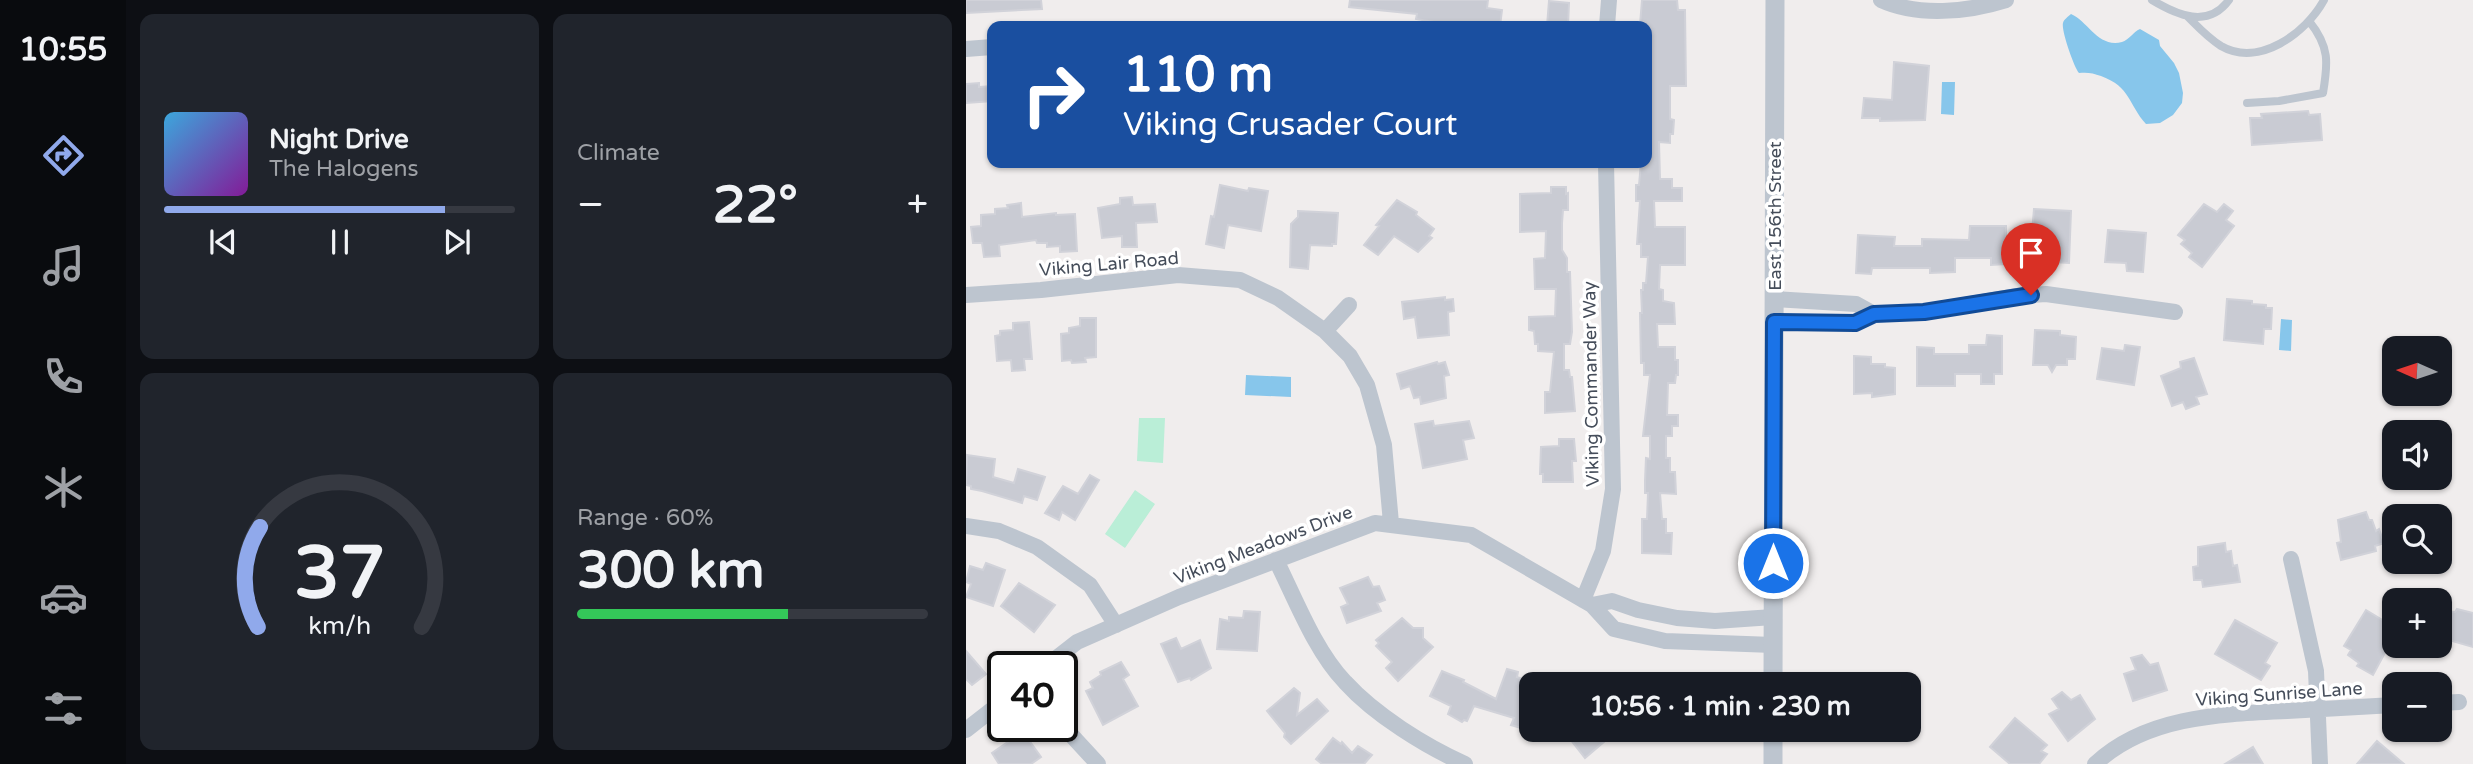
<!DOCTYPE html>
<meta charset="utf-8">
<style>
body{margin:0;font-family:"Varela Round",sans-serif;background:#20242c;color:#f1f3f6;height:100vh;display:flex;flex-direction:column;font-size:26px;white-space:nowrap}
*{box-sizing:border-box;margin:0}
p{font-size:23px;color:#9ea1a6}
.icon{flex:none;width:38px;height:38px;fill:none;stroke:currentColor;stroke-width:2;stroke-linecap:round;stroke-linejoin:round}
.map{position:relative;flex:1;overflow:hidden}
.details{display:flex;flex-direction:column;gap:14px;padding:14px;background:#0d0f14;width:840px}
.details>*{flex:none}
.banner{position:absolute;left:21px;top:21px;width:665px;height:147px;border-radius:14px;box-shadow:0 2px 5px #0004;background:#1a4fa0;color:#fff;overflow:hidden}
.needle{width:46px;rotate:273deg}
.buttons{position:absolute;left:1416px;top:336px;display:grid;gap:14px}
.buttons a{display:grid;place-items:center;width:70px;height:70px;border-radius:14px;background:#171b24;box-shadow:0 2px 5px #0004;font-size:35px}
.speed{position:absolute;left:21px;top:651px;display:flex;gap:14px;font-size:35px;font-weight:700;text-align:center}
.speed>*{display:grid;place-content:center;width:91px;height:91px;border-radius:50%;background:#171b24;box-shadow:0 2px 5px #0004;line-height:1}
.speed .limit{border:4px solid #111;border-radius:10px;background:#fff;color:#111}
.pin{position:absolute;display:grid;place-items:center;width:60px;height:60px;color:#fff;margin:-72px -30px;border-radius:50% 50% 50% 0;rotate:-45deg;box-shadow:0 0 7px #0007}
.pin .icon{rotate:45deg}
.me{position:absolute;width:77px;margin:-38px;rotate:0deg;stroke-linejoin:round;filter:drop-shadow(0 0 5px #0008)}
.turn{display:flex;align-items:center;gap:24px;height:147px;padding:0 21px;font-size:32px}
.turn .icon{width:91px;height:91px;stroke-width:2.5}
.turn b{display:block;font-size:49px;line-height:60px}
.big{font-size:52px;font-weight:700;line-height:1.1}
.details .tile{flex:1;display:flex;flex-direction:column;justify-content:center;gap:10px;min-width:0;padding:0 24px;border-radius:14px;background:#20242c}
.details .dial{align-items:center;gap:0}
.dial svg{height:182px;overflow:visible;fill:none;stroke:#363941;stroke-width:7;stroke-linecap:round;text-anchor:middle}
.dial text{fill:#f1f3f6;stroke:none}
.song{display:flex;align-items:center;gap:21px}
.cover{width:84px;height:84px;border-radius:10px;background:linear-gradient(135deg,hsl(200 70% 55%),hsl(290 70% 35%))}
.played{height:7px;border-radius:4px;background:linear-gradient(90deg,#90a9eb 80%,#363941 80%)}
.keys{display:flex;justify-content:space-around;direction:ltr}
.heat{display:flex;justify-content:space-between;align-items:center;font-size:38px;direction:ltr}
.charge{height:10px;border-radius:5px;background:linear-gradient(90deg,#34c759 60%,#363941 0)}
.details .tiles{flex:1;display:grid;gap:14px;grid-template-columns:repeat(2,1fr)}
.trip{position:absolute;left:553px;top:672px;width:402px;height:70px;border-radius:14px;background:#171b24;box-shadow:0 2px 5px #0004;font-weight:700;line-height:70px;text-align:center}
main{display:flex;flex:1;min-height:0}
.dock{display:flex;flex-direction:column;width:126px;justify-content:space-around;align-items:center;background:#090b0e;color:#9ea1a6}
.dock .icon{width:49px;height:49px}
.dock .selected{color:#90a9eb}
.dock b{font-size:32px;color:#f1f3f6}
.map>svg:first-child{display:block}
.green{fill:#baeed7}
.water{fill:#87c6eb}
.building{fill:#c9cbd3;stroke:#d1d2d9;stroke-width:2}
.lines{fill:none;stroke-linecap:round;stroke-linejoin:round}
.service{stroke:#bdc5cf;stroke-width:8}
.minor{stroke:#bdc5cf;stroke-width:16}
.tertiary{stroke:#bdc5cf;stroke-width:19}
.route-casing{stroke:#114b97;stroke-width:18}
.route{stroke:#1a73e8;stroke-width:12}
.labels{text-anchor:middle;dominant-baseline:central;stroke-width:7;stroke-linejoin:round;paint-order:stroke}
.street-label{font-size:18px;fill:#454d5a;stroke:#fff}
</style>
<main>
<nav class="dock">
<b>10:55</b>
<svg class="icon selected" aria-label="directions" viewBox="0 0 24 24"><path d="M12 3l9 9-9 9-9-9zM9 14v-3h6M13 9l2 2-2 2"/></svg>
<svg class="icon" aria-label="music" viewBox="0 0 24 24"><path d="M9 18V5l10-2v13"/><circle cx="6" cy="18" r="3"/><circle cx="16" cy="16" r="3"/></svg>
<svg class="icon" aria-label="phone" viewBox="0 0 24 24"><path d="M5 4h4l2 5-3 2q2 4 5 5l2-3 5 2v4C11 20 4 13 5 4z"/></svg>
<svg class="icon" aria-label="climate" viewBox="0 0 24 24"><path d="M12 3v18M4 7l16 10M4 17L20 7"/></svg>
<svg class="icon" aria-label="car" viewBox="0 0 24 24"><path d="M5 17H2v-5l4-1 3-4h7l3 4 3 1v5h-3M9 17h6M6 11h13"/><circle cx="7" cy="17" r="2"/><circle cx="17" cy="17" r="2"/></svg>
<svg class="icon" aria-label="filters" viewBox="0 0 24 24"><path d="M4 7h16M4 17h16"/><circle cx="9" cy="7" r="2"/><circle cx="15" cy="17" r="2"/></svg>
</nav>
<section class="details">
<div class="tiles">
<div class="tile">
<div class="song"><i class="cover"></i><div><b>Night Drive</b><p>The Halogens</p></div></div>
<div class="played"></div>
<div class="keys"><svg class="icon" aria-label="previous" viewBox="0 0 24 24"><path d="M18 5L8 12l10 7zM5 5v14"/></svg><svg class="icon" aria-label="pause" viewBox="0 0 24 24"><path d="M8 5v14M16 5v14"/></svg><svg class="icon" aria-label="next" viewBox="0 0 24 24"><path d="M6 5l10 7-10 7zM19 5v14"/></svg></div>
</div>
<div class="tile"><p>Climate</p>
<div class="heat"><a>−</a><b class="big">22°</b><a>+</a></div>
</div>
<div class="tile dial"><svg viewBox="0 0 100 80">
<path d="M14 69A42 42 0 1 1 86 69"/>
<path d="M14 69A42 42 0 0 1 15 25" stroke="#90a9eb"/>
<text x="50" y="56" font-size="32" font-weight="700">37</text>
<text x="50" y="72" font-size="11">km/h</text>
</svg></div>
<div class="tile"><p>Range · 60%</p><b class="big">300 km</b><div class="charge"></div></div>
</div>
</section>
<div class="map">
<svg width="1507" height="764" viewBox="0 0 1507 764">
<rect width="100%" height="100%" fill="#f0eded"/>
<path class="green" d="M173 418H199L197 463 171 461Z
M169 490 189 504 159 548 139 534Z"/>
<path class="water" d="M1105 14C1123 22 1132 48 1156 42 1163 40 1167 32 1174 29L1193 40 1194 46 1208 63 1213 73 1217 93 1216 103 1207 115 1194 123 1180 124C1162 104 1165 87 1135 76 1127 73 1121 72 1113 73 1108 67 1095 30 1097 23 1098 19 1102 17 1105 14Z
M976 82H989L988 115 975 114Z
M1315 319 1326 320 1325 351 1313 350Z
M280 375 325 377V397L279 395Z"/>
<path class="building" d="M0 0H75L76 9 0 13Z
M384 0H522L521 8 536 10 534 26H492L450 19 451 14 383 7Z
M676 0H711L712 10H719L720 86H704V119L708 120 707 134H704V143L693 142 694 179H706V188H716V201H688L689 227H719V265H694L693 289 697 290V301L708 303 709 324H691L692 347H709V360H712V375H710L709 383H702L701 415H712V426H706V436H700V458H704V472H709L710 494 694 493 696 519H700V533H706L705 554 676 553V519H681L682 493H679V481L680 458 684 459V436H677L684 375H678V363H675L674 313H676L675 290H677V283H680L682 257H675V244H671L674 201H670V185H673L675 163H681L683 78H681V26L674 25Z
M583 1 603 3 602 26H581Z
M928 62 963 66 959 120 914 121V118H896L898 98 926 100Z
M13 83V87L26 86V101L0 103V84Z
M1342 111 1343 115 1354 114 1356 140 1286 145 1284 118H1296L1295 114Z
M254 185 282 191 283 188 302 191 295 231 262 225 258 248 240 244 245 216 248 217Z
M585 187H600V194L602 193V210H597L596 223V250L601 258V272H604L606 332 604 344H598V370H603L604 377H606L609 411 579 413V392H584L588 352 572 351V344H569L568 331 563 330V317L589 316 590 289H569L568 259 579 258 580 231 554 232V194L585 193Z
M166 197 167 205 189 204 191 222 170 223 171 247H156V236L136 238 132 208 154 204V198Z
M431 200 451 212 450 215 468 229 463 236 466 238 452 252 428 236 412 255 398 245 413 226 410 225Z
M55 203 56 217 90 213V215L109 214 111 251 94 252V246L81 247V243H71L70 240 33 245 34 256 18 257 16 243H7L5 227 15 226V215L29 214V209L42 208 41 205Z
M1238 204 1251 212 1258 204 1267 211 1260 220 1268 226 1236 267 1223 257 1226 253 1215 244 1219 240 1212 235Z
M1068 209 1105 211 1103 263 1087 262 1086 256H1064Z
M332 211 372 213 370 244H366V246L344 245 342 269 324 267 325 224 332 217Z
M1004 226H1040V264L1025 265V258H989V272L964 273V268H906L905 274 890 273 892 235 929 237 928 246H956V239L1003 240Z
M1142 230 1180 233 1177 272 1161 271 1160 263 1139 262Z
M479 297V300L487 299 488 311 482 312 483 335 452 338 449 317 438 319 436 302Z
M1261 299 1286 301V304L1300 305V308H1306L1305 329H1298L1297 344 1258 340Z
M114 318H130V357L119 358 120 362 106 363 105 360 96 361 95 334 103 333V328L114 326Z
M63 322 66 359H58L59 370 46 371 45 360 31 361 29 336 34 335V331L47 330V323Z
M1069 330 1094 331V335L1110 337 1109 359H1101V365H1090L1086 372 1082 365H1067Z
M1021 335 1036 336V374H1028V384H1015V374H989V386H951V347L968 348V354H1003V345H1020Z
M1159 345 1174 347 1168 385 1131 379 1136 348 1158 351Z
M888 356 905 357V364H919V367L929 368V394L906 397V393L888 394Z
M1228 358 1241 394 1230 397 1233 404 1220 409 1217 402 1206 406 1195 376 1215 368 1214 362Z
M471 362 472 364 479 362 483 375 478 376 480 398 455 404 454 397 448 398 444 386 435 389 431 374Z
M467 421 468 426 503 421 508 438 497 440 501 459 457 468 449 424Z
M593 439H608L610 461H606L607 482H577V474H574L575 447 593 446Z
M1 455 29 459 27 477 48 483 52 469 79 477 71 500 58 496 56 503 16 491 5 489V486L0 485Z
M124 475 133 480 109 520 96 512 93 520 79 513 97 486 112 494Z
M1400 512 1403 520H1406L1410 531 1413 529 1418 543 1409 546 1410 551 1375 560 1371 543 1375 542 1372 520Z
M1259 543 1260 552 1265 551 1267 566 1271 565 1274 582 1237 587 1236 580H1228L1227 567 1232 566V547Z
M20 563 39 570 27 606 0 597 5 584 0 582 4 566 17 570Z
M402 577 407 587 413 586 419 600 411 603 415 611 381 623 375 607 382 604 374 588Z
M53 583 89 605 68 632 35 606Z
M1491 609 1507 613V647L1476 638 1482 611 1489 612Z
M1400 610 1428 627V636L1407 675 1391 666 1393 663 1382 655 1385 650 1378 646Z
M278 611 294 612 291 651 251 649 254 619 263 621V617L277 618Z
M436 618 447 628H457V638L467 647 432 681 420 668 426 662 410 646 413 643 410 640Z
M1269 620 1311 643 1299 663 1304 666 1295 680 1249 654Z
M210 638 215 649 234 640 245 668 225 680 224 678 212 682 195 644Z
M0 651 20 674 6 685 0 679Z
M1176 655 1184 665 1192 663 1201 690 1167 701 1158 674 1170 670 1165 658Z
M155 662 163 675 157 679 172 706 137 725 120 691 127 688 124 682 135 675 134 672Z
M541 669 552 672 551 677 565 682V721L562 730 545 725 548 718 508 706 501 721 498 720 496 722 482 714 485 706 464 696 476 671 498 680 497 682 530 699Z
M328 688 334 693 331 715 351 699 362 711 325 744 318 737 319 733 301 711Z
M1096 692 1105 700 1114 695 1129 719 1102 741 1083 714 1093 709 1086 699Z
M1049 718 1081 745 1075 751 1081 754 1073 764H1044L1024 747Z
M597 730H652L619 758Z
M60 736 75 757 65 764H33L26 753 49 737 54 740Z
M367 738 375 744 376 742 386 753 392 746 406 755 398 764H356L350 759Z
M1411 741 1438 764H1391Z
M1287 747 1297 764H1259Z"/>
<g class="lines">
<path class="service" d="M1186 0C1211 15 1242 29 1263 0
M1222 17C1232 27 1242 38 1255 46 1293 68 1340 33 1358 0
M1281 103 1313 101 1357 93C1362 63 1364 47 1343 21"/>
<path class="minor" d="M915 0C952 17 1002 12 1040 0
M641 26 643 0
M0 49 26 47
M0 295 75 290 212 275 274 280 312 298 359 331 384 356 401 385 418 445 425 523
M809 299 890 304 908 314
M809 322 889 323 908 314 958 312 1051 296 1080 294 1209 312
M359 331 383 305
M0 526 33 531 71 547 124 585 150 625
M1325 559 1350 671 1354 764
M310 560C329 598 349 651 379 682 409 715 459 746 499 764
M617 600 637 551 647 489 640 163
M626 605 646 601 672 610 711 618 749 621 807 617
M79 667 111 642 213 597 409 523 505 535 626 605 648 629 699 641 807 645
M1474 703 1493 702
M96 725 132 764
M0 730 37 701
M1129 764C1180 716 1255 714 1321 711 1357 709 1392 707 1428 705"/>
<path class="tertiary" d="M807 684 809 0
M807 730V764"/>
</g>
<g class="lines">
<defs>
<path id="route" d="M807 563 808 322 889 323 908 314 958 312 1065 295"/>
</defs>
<use href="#route" class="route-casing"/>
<use href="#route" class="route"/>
</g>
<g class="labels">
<g class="street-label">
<text transform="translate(809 216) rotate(-90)">East 156th Street</text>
<text transform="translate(143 264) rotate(-5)">Viking Lair Road</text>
<text transform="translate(625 384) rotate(-91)">Viking Commander Way</text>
<text transform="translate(297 545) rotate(-21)">Viking Meadows Drive</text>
<text transform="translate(1313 694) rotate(-4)">Viking Sunrise Lane</text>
</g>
</g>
</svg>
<div class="buttons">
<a><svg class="needle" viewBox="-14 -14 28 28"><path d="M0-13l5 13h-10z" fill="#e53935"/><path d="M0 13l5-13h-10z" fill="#9ea1a6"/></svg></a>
<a><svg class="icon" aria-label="sound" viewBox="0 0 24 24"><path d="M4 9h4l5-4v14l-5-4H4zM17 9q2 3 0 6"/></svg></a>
<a><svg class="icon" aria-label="search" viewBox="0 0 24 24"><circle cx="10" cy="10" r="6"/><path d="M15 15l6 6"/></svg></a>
<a>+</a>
<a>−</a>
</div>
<div class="speed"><div class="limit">40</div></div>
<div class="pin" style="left:1065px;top:295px;background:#d93025"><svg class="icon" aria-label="arrive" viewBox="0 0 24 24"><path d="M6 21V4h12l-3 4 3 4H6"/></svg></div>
<svg class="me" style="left:807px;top:563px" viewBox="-20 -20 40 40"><circle r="17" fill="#1a73e8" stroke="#fff" stroke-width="3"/><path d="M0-11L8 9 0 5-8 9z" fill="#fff"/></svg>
<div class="trip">10:56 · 1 min · 230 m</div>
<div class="banner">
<div class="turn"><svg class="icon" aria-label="right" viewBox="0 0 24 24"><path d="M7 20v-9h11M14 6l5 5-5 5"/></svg><div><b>110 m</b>Viking Crusader Court</div></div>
</div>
</div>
</main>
